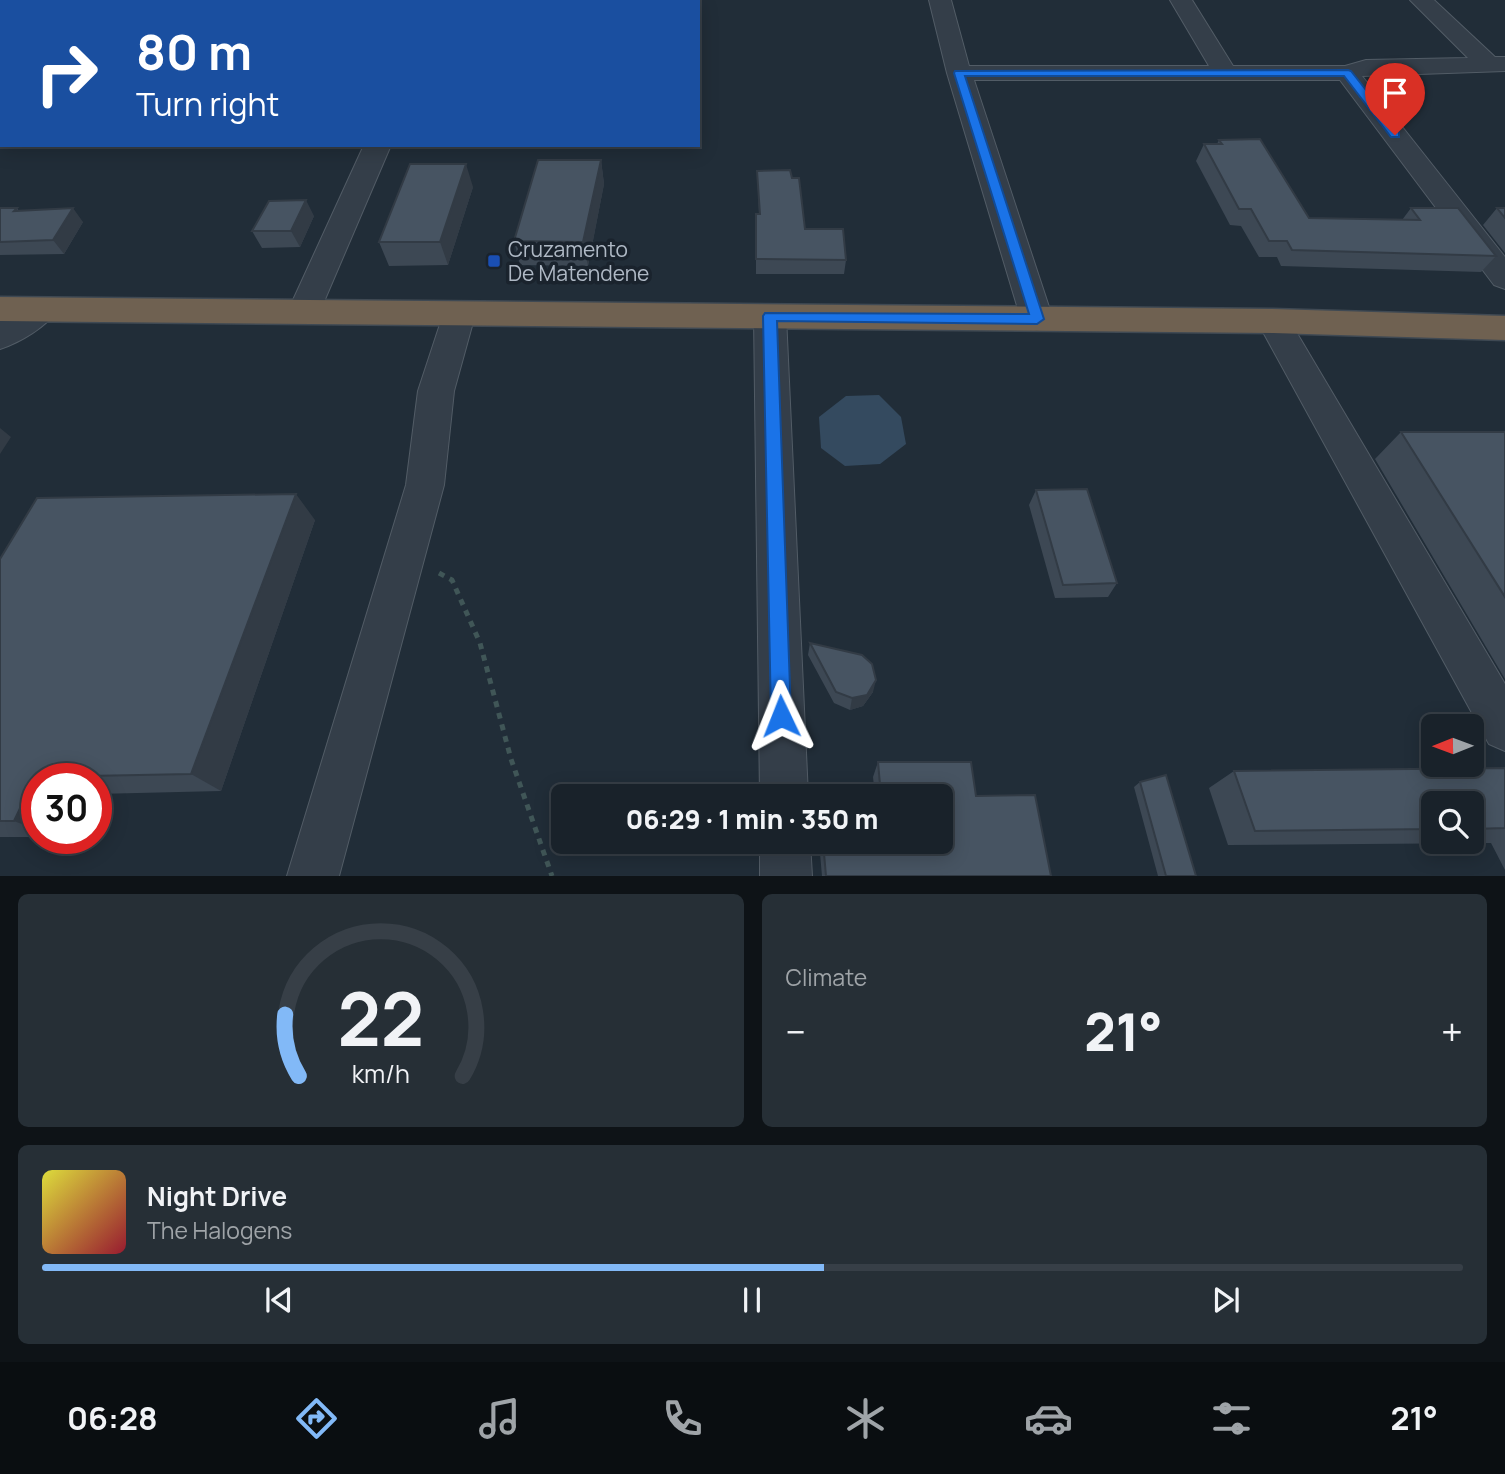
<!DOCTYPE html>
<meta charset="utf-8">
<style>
body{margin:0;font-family:Manrope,sans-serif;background:#262f36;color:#f1f3f6;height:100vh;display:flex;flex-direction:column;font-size:26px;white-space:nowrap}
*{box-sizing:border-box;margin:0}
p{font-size:23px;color:#9fa4a8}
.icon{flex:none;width:38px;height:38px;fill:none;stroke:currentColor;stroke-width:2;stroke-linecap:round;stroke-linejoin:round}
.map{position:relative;height:876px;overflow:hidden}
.drawer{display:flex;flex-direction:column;gap:18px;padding:18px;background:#0e1317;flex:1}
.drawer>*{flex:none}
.banner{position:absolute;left:0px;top:0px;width:700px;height:147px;box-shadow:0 4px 18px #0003,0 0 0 2px #373f47;background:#1a4fa0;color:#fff;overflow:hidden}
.needle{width:46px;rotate:269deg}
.tools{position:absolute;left:1421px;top:714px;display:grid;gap:14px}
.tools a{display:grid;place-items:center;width:63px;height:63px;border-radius:10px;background:#19222a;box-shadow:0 4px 18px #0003,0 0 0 2px #373f47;font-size:35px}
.speed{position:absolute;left:21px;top:763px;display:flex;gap:14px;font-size:35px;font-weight:700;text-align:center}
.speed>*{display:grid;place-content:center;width:91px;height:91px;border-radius:50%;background:#19222a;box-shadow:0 4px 18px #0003,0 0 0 2px #373f47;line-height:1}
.speed .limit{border:10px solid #d22;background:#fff;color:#111}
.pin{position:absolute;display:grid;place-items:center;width:60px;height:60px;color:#fff;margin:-72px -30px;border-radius:50% 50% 50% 0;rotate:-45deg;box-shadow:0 0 7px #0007}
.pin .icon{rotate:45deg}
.me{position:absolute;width:77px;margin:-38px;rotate:358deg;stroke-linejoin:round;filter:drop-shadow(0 0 5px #0008)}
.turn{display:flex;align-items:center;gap:24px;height:147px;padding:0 21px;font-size:32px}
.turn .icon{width:91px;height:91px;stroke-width:2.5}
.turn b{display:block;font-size:49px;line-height:60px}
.big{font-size:52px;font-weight:800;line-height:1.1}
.drawer .card{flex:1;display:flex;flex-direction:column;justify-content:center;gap:10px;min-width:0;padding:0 24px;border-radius:10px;background:#262f36}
.drawer .dial{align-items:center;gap:0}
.dial svg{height:182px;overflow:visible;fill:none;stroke:#373f47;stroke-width:7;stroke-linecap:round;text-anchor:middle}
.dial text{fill:#f1f3f6;stroke:none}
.song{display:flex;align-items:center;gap:21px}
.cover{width:84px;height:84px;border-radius:10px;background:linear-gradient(135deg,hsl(60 70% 55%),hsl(350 70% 35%))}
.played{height:7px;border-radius:4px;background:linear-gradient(90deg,#82b9f7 55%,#373f47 55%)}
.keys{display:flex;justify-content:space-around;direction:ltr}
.heat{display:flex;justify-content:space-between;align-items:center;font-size:38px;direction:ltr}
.drawer .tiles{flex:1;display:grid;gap:18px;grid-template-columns:1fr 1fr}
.card:last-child{grid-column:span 2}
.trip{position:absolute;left:551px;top:784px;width:402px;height:70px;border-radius:10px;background:#19222a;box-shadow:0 4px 18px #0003,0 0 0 2px #373f47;font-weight:800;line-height:70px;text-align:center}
.tab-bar{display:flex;height:112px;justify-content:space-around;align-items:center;background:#0a0e11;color:#9fa4a8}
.tab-bar .icon{width:49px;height:49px}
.tab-bar .active{color:#82b9f7}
.tab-bar b{font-size:32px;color:#f1f3f6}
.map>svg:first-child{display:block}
.water{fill:#344a5f}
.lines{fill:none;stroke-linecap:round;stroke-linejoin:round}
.minor-casing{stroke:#525c66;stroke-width:2}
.highway-casing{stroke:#3f4953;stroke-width:3}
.path{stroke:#405657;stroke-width:5;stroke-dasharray:6 6;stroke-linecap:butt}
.minor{fill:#343e49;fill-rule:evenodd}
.highway{fill:#6f6151;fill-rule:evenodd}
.wall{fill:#3d4854;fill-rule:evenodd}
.shaded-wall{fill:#323b45}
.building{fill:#475462;stroke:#323b45;stroke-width:2}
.route{fill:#1a73e8;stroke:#114b97;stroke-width:2}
.transit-dot{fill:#1a4fb4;stroke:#1a232d;stroke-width:2.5}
.labels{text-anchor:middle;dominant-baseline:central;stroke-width:7;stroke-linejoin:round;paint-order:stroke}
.poi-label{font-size:21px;fill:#afb9c5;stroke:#1a232d;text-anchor:start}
</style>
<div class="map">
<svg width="1505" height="876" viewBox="0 0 1505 876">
<rect width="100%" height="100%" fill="#212d38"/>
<path class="water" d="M879 395 901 417 906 444 880 464 845 466 821 448 819 417 846 396Z"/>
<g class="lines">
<defs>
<path id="minor" d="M437 0H459V2H437Z
M929 0H951L969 66H1209L1170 0H1192L1233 66H1345L1366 60 1468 58 1410 0H1434L1495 57H1505V71L1362 76 1505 257V289L1494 285 1340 80H974L1053 319 1049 327 1037 331 1025 327 1021 319 947 73Z
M364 145H391L320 311 315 319 304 322 293 319 288 311Z
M42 298 53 301 58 309C48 326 19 343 0 349V321L31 301Z
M459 304 471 307 475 315 454 391 444 485 339 876H287L406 485 418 391 443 315 447 307Z
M770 305 782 308 786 316 808 796H760L754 316 758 308Z
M1273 309 1285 313 1505 684V751L1489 744 1257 321 1261 313Z
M760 842H810L812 876H760Z"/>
<path id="highway" d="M0 297 1273 309 1505 316V340L1273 333 0 321Z"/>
</defs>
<use href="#minor" class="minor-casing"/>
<use href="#highway" class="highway-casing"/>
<path class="path" d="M439 573 452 580 480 643 511 759 552 876"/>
<use href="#minor" class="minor"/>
<use href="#highway" class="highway"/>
</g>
<path class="wall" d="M1219 140 1309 218 1402 220 1411 208 1496 256 1481 272 1281 266 1277 257H1259L1241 226 1230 225 1196 161 1204 144H1217Z
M601 160 604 184 588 266 520 265 514 241Z
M757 171 792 178 805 229 846 260 844 274H756V214H759Z
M473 187 448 265 389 266 379 242Z
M0 208H17L19 211 83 222 64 254 0 255Z
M1497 208H1505V253L1483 225Z
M314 216 300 247 262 248 252 231Z
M1401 432H1505V679L1375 459Z
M1036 490 1117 583 1108 597 1055 598 1029 505Z
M315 520 221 791 96 794V779H37V837H0V559Z
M810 643 873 692 863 706 850 710 834 703 808 655Z
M878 762 976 796 1051 876H822L819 842H942V796H875L873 777Z
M1505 768V870L1491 843 1228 845 1209 788 1234 771ZM1433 803H1472V842H1433Z
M1140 782 1196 876H1158L1134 787Z"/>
<path class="shaded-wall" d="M601 160 604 184 588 266 583 242Z
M466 164 473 187 448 265 440 242Z
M306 200 314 216 300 247 291 231Z
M73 208 83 222 64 254 53 240Z
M0 428 11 437 0 454Z
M296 494 315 520 221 791 191 774Z
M876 680 873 692 863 706 850 710 852 698Z
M35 777 39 779H37V830L14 821Z"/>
<path class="building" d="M1260 139 1309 218 1420 220 1411 208H1458L1496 256 1292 250 1287 241H1269L1251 209H1239L1204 144H1222L1219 140Z
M538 160H601L583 242 514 241Z
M410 164H466L440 242H379Z
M790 170 792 178H799L805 229H843L846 260 756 259V214H760L757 171Z
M306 200 291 231H252L269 201Z
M0 208H17L14 211 73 208 53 240 0 242Z
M1497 208H1505V218Z
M1401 432H1505V597Z
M1087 489 1117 583 1063 585 1036 490Z
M296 494 191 774 35 777 14 821H0V559L37 498Z
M810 643 862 655 872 664 876 680 867 695 852 698 836 692Z
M878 762H971L976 796 1035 795 1051 876H826L823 842H942V796H881Z
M1505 768V828L1472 829V803H1433V829L1255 831 1234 771Z
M1166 775 1196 876H1166L1140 782Z"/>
<path class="route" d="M1348 70 1351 71 1399 132V137H1391L1344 76H965L1044 319 1037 324 777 321 791 716 788 723 781 726 774 723 771 716 763 316 765 313 1029 314 954 73 955 71Z"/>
<rect class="transit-dot" x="487" y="254" width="14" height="14" rx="3.5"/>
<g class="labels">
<g class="poi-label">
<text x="508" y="249">Cruzamento<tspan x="508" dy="24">De Matendene</tspan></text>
</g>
</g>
</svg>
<div class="tools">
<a><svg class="needle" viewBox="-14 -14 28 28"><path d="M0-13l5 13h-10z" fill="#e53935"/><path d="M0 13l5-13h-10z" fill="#9fa4a8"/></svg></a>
<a><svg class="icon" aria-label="search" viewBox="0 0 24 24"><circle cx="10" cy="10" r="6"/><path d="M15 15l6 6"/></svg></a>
</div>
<div class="speed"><div class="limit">30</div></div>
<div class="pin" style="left:1395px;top:135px;background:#d93025"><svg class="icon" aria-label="arrive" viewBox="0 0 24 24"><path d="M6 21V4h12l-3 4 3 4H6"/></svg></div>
<svg class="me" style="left:781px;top:716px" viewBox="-20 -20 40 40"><path d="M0-17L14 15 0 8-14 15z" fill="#1a73e8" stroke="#fff" stroke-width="4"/></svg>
<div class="trip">06:29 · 1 min · 350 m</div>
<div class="banner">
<div class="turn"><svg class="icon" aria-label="right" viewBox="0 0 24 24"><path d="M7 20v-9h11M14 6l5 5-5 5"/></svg><div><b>80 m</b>Turn right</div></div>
</div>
</div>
<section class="drawer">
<div class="tiles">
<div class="card dial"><svg viewBox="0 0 100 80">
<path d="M14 69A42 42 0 1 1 86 69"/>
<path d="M14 69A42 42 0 0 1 8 42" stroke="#82b9f7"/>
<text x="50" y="56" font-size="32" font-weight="700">22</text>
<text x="50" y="72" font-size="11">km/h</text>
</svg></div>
<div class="card"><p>Climate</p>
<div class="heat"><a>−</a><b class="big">21°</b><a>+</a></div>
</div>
<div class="card">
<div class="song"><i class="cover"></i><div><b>Night Drive</b><p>The Halogens</p></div></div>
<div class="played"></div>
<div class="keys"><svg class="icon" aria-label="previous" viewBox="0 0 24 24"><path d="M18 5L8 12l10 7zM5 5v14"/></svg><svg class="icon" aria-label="pause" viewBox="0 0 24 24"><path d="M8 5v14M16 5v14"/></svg><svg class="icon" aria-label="next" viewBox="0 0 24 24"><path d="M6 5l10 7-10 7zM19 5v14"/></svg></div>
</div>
</div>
</section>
<nav class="tab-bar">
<b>06:28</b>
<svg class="icon active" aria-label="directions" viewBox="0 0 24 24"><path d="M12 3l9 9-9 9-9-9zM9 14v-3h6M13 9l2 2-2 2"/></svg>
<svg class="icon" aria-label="music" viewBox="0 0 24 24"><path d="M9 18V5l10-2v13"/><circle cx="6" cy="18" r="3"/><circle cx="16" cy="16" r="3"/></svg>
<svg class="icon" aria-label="phone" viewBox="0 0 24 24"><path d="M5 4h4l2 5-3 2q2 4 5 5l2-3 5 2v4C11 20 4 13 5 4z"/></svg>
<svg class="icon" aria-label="climate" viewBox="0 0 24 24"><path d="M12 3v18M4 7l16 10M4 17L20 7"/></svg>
<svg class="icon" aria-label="car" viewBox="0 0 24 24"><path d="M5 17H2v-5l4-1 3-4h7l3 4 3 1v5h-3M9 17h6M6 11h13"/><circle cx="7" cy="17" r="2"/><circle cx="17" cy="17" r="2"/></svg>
<svg class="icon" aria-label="filters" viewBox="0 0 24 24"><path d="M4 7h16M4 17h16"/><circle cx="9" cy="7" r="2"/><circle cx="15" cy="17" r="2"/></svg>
<b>21°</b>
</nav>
